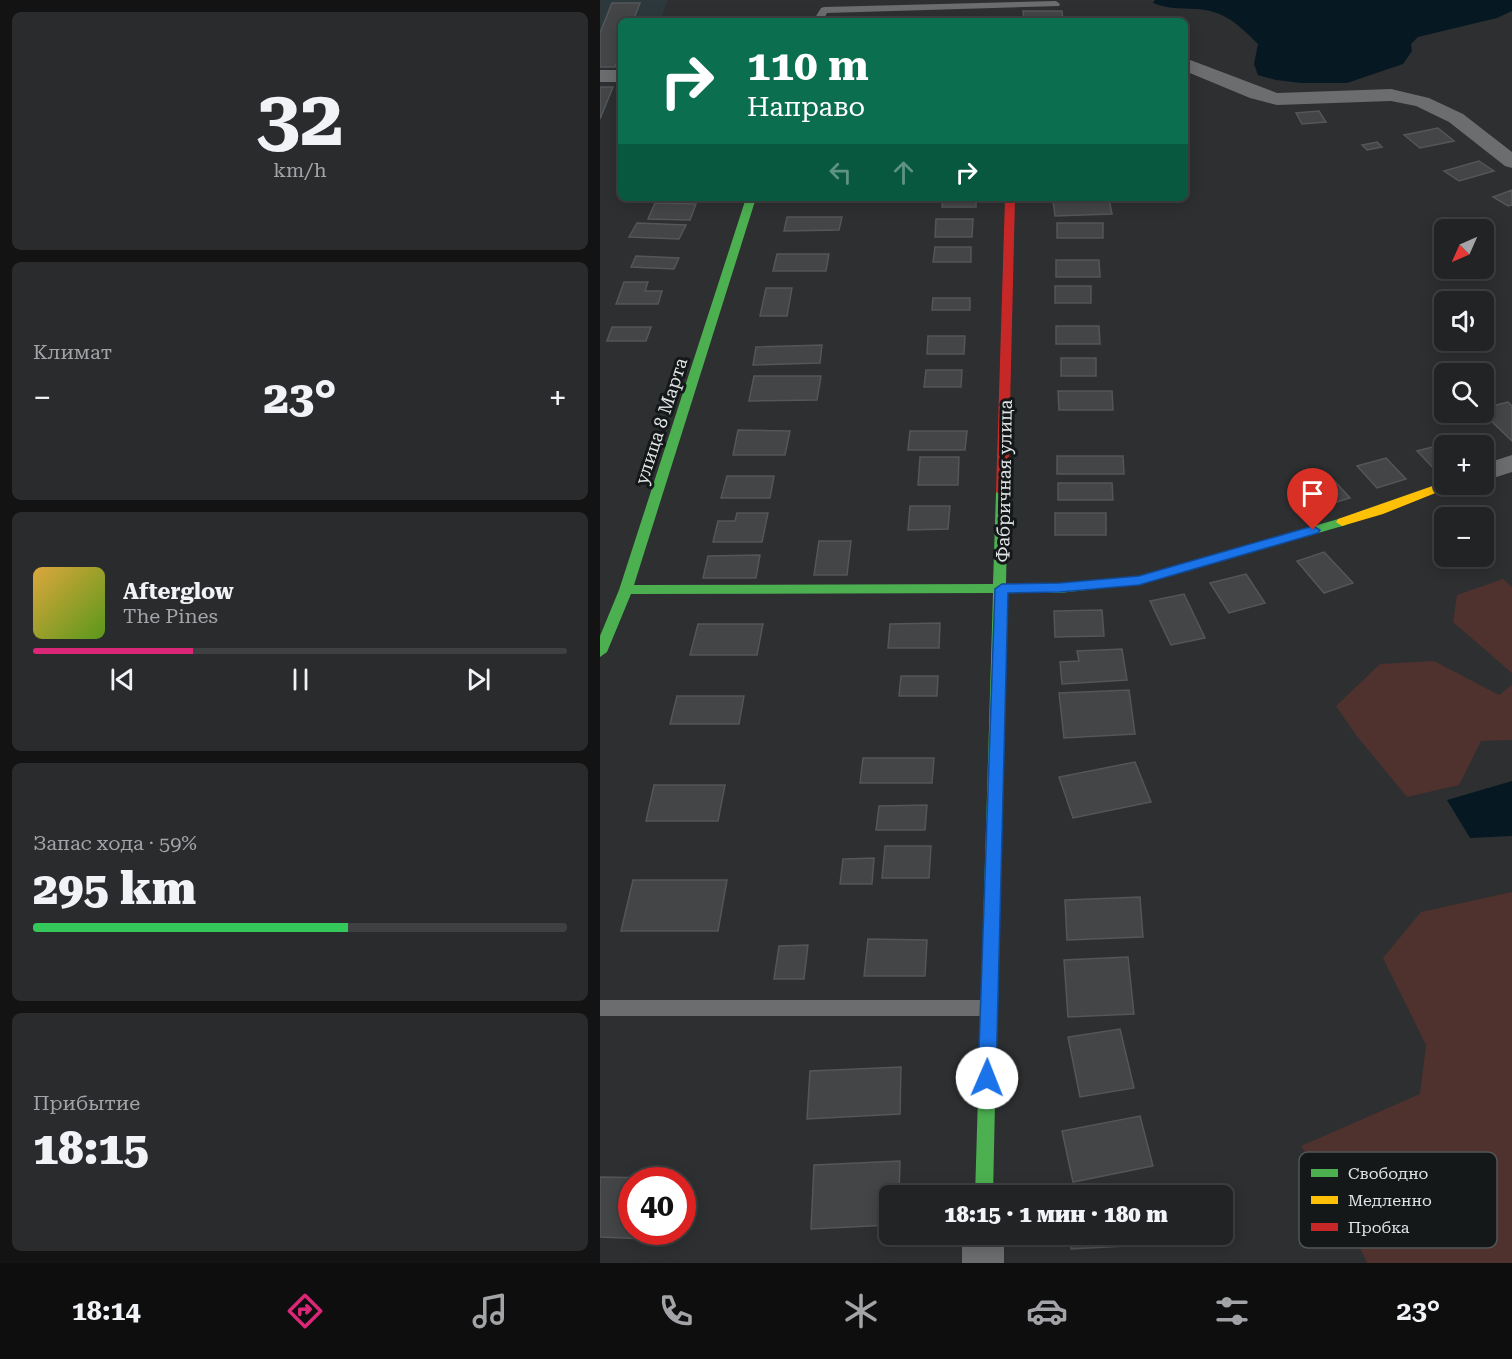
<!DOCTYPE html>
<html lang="ru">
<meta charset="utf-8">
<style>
body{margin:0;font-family:"Roboto Serif",serif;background:#2a2b2d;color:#f1f3f6;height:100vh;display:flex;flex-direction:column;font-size:22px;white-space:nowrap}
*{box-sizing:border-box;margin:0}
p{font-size:20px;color:#a2a4a7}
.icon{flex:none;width:33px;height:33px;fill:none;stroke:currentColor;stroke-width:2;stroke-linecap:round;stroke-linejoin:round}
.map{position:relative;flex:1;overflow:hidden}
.panel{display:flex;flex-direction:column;gap:12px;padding:12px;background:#131314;width:600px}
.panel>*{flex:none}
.guide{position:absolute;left:18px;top:18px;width:570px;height:183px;border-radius:9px;box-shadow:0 3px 15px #0003,0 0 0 2px #3f4042;background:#0b6e4f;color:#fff;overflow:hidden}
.needle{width:39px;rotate:225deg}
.buttons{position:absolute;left:834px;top:219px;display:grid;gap:12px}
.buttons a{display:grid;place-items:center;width:60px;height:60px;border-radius:9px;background:#222325;box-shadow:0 3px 15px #0003,0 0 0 2px #3f4042;font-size:30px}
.speed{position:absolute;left:18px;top:1167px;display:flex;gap:12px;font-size:30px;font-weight:700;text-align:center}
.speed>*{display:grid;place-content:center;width:78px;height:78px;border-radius:50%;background:#222325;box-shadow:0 3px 15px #0003,0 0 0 2px #3f4042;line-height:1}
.speed .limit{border:9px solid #d22;background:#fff;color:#111}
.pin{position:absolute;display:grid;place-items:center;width:51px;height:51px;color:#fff;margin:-62px -26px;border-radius:50% 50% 50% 0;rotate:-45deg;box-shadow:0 0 6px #0007}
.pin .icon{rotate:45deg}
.me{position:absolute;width:66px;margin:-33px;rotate:1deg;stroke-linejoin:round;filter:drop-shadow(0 0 4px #0008)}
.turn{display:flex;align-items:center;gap:21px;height:126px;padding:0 30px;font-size:27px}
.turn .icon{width:78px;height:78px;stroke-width:2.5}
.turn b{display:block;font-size:42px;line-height:51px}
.lanes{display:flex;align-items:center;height:57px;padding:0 30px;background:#0003;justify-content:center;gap:30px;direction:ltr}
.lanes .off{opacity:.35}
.big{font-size:45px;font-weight:800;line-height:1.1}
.panel .card{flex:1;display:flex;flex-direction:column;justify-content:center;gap:9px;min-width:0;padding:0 21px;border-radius:9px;background:#2a2b2d}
.panel .dial{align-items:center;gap:0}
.dial b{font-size:78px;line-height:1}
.song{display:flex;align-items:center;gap:18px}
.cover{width:72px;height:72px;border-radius:9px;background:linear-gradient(135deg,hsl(40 70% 55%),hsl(90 70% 35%))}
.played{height:6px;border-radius:3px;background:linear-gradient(90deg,#db2777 30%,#3f4042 30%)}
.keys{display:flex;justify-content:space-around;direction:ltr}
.heat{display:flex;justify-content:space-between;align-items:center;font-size:33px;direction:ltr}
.charge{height:9px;border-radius:4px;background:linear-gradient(90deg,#34c759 59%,#3f4042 0)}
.trip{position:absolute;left:279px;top:1185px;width:354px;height:60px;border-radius:9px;background:#222325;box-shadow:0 3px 15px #0003,0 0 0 2px #3f4042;font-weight:800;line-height:60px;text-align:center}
.tabs{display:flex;height:96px;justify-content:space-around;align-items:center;background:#0e0e0f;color:#a2a4a7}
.tabs .icon{width:42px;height:42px}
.tabs .current{color:#db2777}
.tabs b{font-size:27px;color:#f1f3f6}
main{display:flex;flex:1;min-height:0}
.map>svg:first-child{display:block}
.built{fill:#2d383d}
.green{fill:#4f322e}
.water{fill:#061923}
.building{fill:#434546;stroke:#545658;stroke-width:1.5}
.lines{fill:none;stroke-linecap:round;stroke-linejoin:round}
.lane{fill:#6b6d6e;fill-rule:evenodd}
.street{fill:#6b6d6e;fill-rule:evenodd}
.fast{fill:#4caf50;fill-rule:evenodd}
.slow{fill:#ffc107;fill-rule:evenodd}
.jam{fill:#c62828;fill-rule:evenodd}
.route{fill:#1a73e8;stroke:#114b97;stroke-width:1.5}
.labels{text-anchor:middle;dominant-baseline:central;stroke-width:6;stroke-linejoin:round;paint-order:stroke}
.street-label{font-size:18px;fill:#e1e4e6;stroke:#151819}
.key{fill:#151819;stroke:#525556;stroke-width:1.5}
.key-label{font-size:16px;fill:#e1e4e6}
</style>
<main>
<section class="panel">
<div class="card dial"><b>32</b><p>km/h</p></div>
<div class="card"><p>Климат</p>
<div class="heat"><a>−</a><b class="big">23°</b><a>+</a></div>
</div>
<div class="card">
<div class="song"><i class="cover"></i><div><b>Afterglow</b><p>The Pines</p></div></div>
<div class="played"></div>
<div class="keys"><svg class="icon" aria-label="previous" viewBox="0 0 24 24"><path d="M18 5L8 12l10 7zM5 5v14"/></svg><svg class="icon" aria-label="pause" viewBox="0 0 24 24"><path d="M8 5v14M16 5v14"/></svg><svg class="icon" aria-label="next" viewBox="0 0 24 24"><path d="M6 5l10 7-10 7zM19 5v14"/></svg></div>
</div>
<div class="card"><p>Запас хода · 59%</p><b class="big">295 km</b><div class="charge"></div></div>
<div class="card"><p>Прибытие</p><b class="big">18:15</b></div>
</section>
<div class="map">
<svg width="912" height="1263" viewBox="0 0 912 1263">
<rect width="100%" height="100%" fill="#2d2f31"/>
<path class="built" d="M0 0H68L60 21H21L15 67H0Z"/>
<path class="green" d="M903 579 912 587V673L853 622 857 595Z
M834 661 899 695 912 685V740L881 741 859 785 807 797 756 735 736 706 780 664Z
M912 892V1263H767L742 1209 701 1146 820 1094 826 1045 783 958 821 912Z"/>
<path class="water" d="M555 0H912V11L897 18 818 37 811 44 812 51 803 64 747 83H701L676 80 658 75 654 64 658 44C639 25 624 10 595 9 579 8 568 9 553 3Z
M912 781V836L870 838 847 800Z"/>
<path class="building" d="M12 3H40L33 21H21V51L15 67H0V33Z
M423 11H462L463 21H424Z
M0 87H13L0 119Z
M719 111 726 122 702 124 696 113Z
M838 128 854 141 820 148 804 135Z
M777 142 782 147 767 150 762 145Z
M879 161 894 171 859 181 844 171Z
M912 190V205L908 206 893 197Z
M343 198H376V207H342Z
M509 199 512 214 455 216 453 201Z
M55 203 96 204 90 220 48 219Z
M187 217H242L239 230 184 231Z
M336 219H373L372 237H335Z
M37 223 86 225 79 239 29 237Z
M457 223H503V238H457Z
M335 247H371V262H333Z
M177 254H229L226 271H173Z
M36 256 79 258 74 269 31 267Z
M456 260H499L500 277H456Z
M24 282H48L45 291H62L58 304H16Z
M455 286H491V303H455Z
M166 288H192L187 316H160Z
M333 298H370V310H332Z
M456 326H499L500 344H456Z
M12 327H51L46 341H7Z
M328 336H365L364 354H327Z
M222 345 220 363 153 365 156 347Z
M461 358H496V376H461Z
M326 370H362L361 387H324Z
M154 376H221L217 400 149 401Z
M458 391H512L513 410H459Z
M908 402 912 406V441L882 412 884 408Z
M138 430 190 431 185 455H133Z
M310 431H367L365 450H308Z
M840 445 844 449V467L835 470 817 451Z
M457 456H523L524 474H457Z
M320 457H359L358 485H318Z
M786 458 806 479 777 488 757 466Z
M728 474 750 498 721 507 699 482Z
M127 476H174L170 498H121Z
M458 483H512L513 500H458Z
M310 506H350L348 529 308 530Z
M137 513H168L162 542H113L118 521H135Z
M455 513H506V535H455Z
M219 541H251L247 575H214Z
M724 552 753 583 724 593 697 561Z
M160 555 156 578H103L108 556Z
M646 574 665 603 629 613 610 583Z
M584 594 605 638 571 645 550 601Z
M502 610 504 636 455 637 454 611Z
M340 623 339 648H288L290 624Z
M98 624H163L157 655H90Z
M522 649 527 680 462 684 460 662 479 661 477 651Z
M301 676H338L337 696H299Z
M529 690 535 734 464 738 459 693Z
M77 696H144L139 724H70Z
M263 758H334L332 783H260Z
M535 762 551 802 473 818 459 777Z
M54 785H125L118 821H46Z
M327 805 325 830H276L279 806Z
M285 846H331L329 878H282Z
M274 858 272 884H240L243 859Z
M33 880H127L118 931H21Z
M540 897 543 937 467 940 465 900Z
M268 939 327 940 325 976H264Z
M208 945 204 979H174L179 946Z
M528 957 534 1014 468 1017 464 960Z
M520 1029 534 1088 480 1097 468 1037Z
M301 1067 300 1114 207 1119 210 1071Z
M540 1116 553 1166 473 1182 462 1131Z
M300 1161 299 1196H290V1225L211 1229 214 1165Z
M0 1177 59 1178 58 1180H32V1232H48L47 1239 0 1237Z
M470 1234H545L546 1245 471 1249Z"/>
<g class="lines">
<path class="lane" d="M456 1 460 4 459 6 227 13 223 21H213L221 8 224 7Z
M0 1000H387L394 1002 396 1008 394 1014 387 1016H0Z"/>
<path class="street" d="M585 58 677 93 791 89 829 98 863 114 912 152V168L905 166 849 122 816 106 791 101 677 105 650 98 585 71Z
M0 70H21V82H0Z
M912 455V472L884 481V464Z
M362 1234H404V1263H362Z"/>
<path class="fast" d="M146 198H156L34 585 393 584 396 492 402 488 408 492 406 584 460 583 539 576 742 518 748 522 746 525 539 584 460 593H406L393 1196H375L393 593 31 594 7 652 0 657V636L19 590Z"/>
<path class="slow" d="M844 482V484H858L783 514 742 526 736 522 738 519Z"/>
<path class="jam" d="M405 198H415L408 492 402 496 396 492Z"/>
</g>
<path class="route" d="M713 526 720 530 718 533 539 585 460 592 408 593 396 1078 394 1084 387 1086 381 1084 378 1078 395 589 402 584 460 583 539 576Z"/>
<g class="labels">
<g class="street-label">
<text transform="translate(61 421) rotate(-72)">улица 8 Марта</text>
<text transform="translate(404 481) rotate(-89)">Фабричная улица</text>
</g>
</g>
<rect x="699" y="1152" width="198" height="96" rx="9" class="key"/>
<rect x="711" y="1169" width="27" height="8" fill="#4caf50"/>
<rect x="711" y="1196" width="27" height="8" fill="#ffc107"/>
<rect x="711" y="1223" width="27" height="8" fill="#c62828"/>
<g class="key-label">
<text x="748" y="1179">Свободно</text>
<text x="748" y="1206">Медленно</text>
<text x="748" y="1233">Пробка</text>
</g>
</svg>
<div class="buttons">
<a><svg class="needle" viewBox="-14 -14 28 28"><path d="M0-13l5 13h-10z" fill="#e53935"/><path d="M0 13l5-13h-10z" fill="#a2a4a7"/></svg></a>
<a><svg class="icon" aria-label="sound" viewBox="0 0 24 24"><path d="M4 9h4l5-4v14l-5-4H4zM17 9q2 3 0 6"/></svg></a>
<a><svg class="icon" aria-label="search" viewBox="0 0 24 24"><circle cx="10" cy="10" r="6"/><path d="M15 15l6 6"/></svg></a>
<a>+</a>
<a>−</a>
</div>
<div class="speed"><div class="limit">40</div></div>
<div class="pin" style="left:713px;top:530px;background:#d93025"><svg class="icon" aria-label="arrive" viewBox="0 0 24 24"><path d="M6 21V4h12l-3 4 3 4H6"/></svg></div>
<svg class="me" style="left:387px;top:1078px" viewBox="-20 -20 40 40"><circle r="19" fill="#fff"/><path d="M0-13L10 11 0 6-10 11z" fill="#1a73e8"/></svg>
<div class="trip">18:15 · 1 мин · 180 m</div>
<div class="guide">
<div class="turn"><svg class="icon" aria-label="right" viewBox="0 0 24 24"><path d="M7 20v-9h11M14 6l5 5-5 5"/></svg><div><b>110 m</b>Направо</div></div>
<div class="lanes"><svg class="icon off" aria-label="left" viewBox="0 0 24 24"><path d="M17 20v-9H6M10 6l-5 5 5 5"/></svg><svg class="icon off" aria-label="ahead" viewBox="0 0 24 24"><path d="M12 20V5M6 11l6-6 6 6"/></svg><svg class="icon" aria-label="right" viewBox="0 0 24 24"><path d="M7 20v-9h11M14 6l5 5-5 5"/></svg></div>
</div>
</div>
</main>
<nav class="tabs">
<b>18:14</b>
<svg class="icon current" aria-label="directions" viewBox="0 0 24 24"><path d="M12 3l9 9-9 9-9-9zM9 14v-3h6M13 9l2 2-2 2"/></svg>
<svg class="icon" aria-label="music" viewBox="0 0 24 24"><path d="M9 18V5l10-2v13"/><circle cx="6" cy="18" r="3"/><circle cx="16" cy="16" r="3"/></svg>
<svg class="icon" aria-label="phone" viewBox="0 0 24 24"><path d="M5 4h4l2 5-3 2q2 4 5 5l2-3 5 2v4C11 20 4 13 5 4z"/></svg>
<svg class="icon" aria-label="climate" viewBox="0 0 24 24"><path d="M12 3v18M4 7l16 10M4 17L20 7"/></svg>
<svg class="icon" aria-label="car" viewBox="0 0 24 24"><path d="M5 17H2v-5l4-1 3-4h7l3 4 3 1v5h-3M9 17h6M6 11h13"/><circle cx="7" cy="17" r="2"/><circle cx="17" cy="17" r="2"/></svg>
<svg class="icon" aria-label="filters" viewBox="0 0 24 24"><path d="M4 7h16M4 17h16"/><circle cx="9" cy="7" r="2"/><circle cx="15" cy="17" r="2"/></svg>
<b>23°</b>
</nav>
